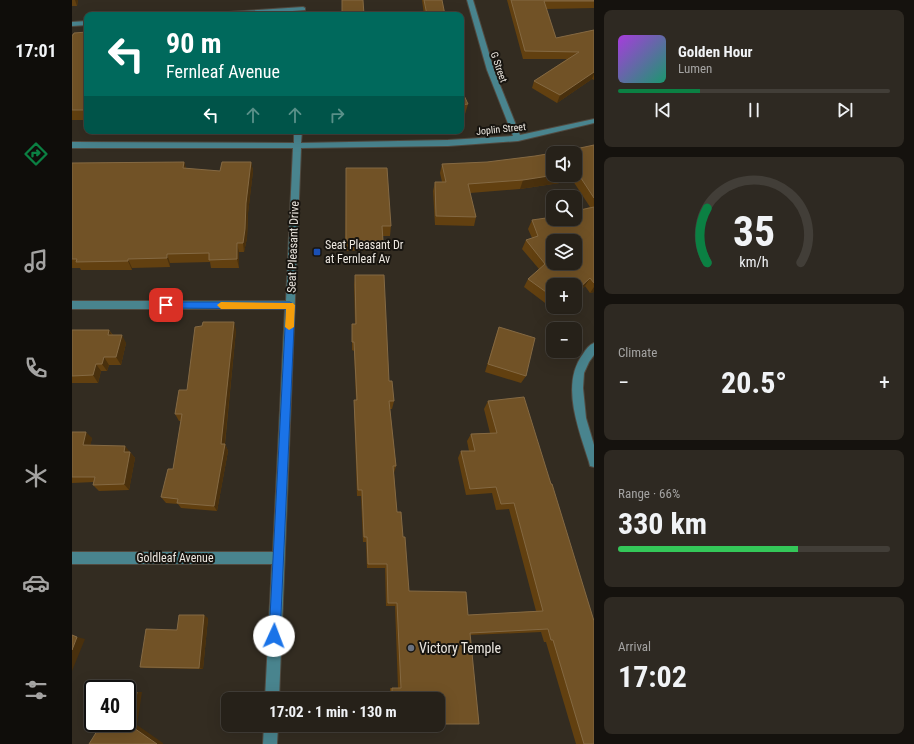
<!DOCTYPE html>
<meta charset="utf-8">
<style>
body{margin:0;font-family:"Roboto Condensed",sans-serif;background:#2e2922;color:#f1f3f6;height:100vh;display:flex;flex-direction:column;font-size:15px;white-space:nowrap}
*{box-sizing:border-box;margin:0}
p{font-size:13px;color:#a4a3a2}
.icon{flex:none;width:22px;height:22px;fill:none;stroke:currentColor;stroke-width:2;stroke-linecap:round;stroke-linejoin:round}
.map{position:relative;flex:1;overflow:hidden}
.panel{display:flex;flex-direction:column;gap:10px;padding:10px;background:#15120e;width:320px}
.panel>*{flex:none}
.banner{position:absolute;left:12px;top:12px;width:380px;height:122px;border-radius:8px;box-shadow:0 4px 16px #0002,0 0 0 1px #423e38;background:#00695c;color:#fff;overflow:hidden}
.controls{position:absolute;left:474px;top:146px;display:grid;gap:8px}
.controls a{display:grid;place-items:center;width:36px;height:36px;border-radius:8px;background:#262119;box-shadow:0 4px 16px #0002,0 0 0 1px #423e38;font-size:20px}
.speed{position:absolute;left:12px;top:680px;display:flex;gap:8px;font-size:20px;font-weight:700;text-align:center}
.speed>*{display:grid;place-content:center;width:52px;height:52px;border-radius:50%;background:#262119;box-shadow:0 4px 16px #0002,0 0 0 1px #423e38;line-height:1}
.speed .limit{border:2px solid #111;border-radius:6px;background:#fff;color:#111}
.pin{position:absolute;display:grid;place-items:center;width:34px;height:34px;color:#fff;margin:-17px;border-radius:8px;box-shadow:0 2px 6px #0006}
.me{position:absolute;width:44px;margin:-22px;rotate:2deg;stroke-linejoin:round;filter:drop-shadow(0 0 3px #0008)}
.turn{display:flex;align-items:center;gap:14px;height:84px;padding:0 16px;font-size:18px}
.turn .icon{width:52px;height:52px;stroke-width:2.5}
.turn b{display:block;font-size:28px;line-height:34px}
.lanes{display:flex;align-items:center;height:38px;padding:0 16px;background:#0003;justify-content:center;gap:20px;direction:ltr}
.lanes .off{opacity:.35}
.big{font-size:30px;font-weight:700;line-height:1.1}
.panel .card{flex:1;display:flex;flex-direction:column;justify-content:center;gap:6px;min-width:0;padding:0 14px;border-radius:8px;background:#2e2922}
.panel .dial{align-items:center;gap:0}
.dial svg{height:104px;overflow:visible;fill:none;stroke:#423e38;stroke-width:7;stroke-linecap:round;text-anchor:middle}
.dial text{fill:#f1f3f6;stroke:none}
.song{display:flex;align-items:center;gap:12px}
.cover{width:48px;height:48px;border-radius:6px;background:linear-gradient(135deg,hsl(280 70% 55%),hsl(160 70% 35%))}
.played{height:4px;border-radius:2px;background:linear-gradient(90deg,#0b8043 30%,#423e38 30%)}
.keys{display:flex;justify-content:space-around;direction:ltr}
.heat{display:flex;justify-content:space-between;align-items:center;font-size:22px;direction:ltr}
.charge{height:6px;border-radius:3px;background:linear-gradient(90deg,#34c759 66%,#423e38 0)}
.trip{position:absolute;left:149px;top:692px;width:224px;height:40px;border-radius:8px;background:#262119;box-shadow:0 4px 16px #0002,0 0 0 1px #423e38;font-weight:700;line-height:40px;text-align:center}
main{display:flex;flex:1;min-height:0}
.dock{display:flex;flex-direction:column;width:72px;justify-content:space-around;align-items:center;background:#0f0d0a;color:#a4a3a2}
.dock .icon{width:28px;height:28px}
.dock .on{color:#0b8043}
.dock b{font-size:18px;color:#f1f3f6}
.map>svg:first-child{display:block}
.lines{fill:none;stroke-linecap:round;stroke-linejoin:round}
.minor-casing{stroke:#514a40;stroke-width:2}
.minor{fill:#49848e;fill-rule:evenodd}
.wall{fill:#624010}
.shaded-wall{fill:#49300d}
.building{fill:#715226;stroke:#846943;fill-rule:evenodd}
.route{fill:#1a73e8;stroke:#114b97}
.slow{fill:#f59e0b}
.transit-dot{fill:#1a4fb4;stroke:#181510;stroke-width:1.5}
.worship-dot{fill:#6b7280;stroke:#181510;stroke-width:1.5}
.labels{text-anchor:middle;dominant-baseline:central;stroke-width:4;stroke-linejoin:round;paint-order:stroke}
.far-street-label{font-size:10px;fill:#ece7e0;stroke:#181510}
.poi-label{font-size:12px;fill:#ece7e0;stroke:#181510;text-anchor:start}
.street-label{font-size:12px;fill:#ece7e0;stroke:#181510}
.near-poi-label{font-size:14px;fill:#ece7e0;stroke:#181510;text-anchor:start}
</style>
<main>
<nav class="dock">
<b>17:01</b>
<svg class="icon on" aria-label="directions" viewBox="0 0 24 24"><path d="M12 3l9 9-9 9-9-9zM9 14v-3h6M13 9l2 2-2 2"/></svg>
<svg class="icon" aria-label="music" viewBox="0 0 24 24"><path d="M9 18V5l10-2v13"/><circle cx="6" cy="18" r="3"/><circle cx="16" cy="16" r="3"/></svg>
<svg class="icon" aria-label="phone" viewBox="0 0 24 24"><path d="M5 4h4l2 5-3 2q2 4 5 5l2-3 5 2v4C11 20 4 13 5 4z"/></svg>
<svg class="icon" aria-label="climate" viewBox="0 0 24 24"><path d="M12 3v18M4 7l16 10M4 17L20 7"/></svg>
<svg class="icon" aria-label="car" viewBox="0 0 24 24"><path d="M5 17H2v-5l4-1 3-4h7l3 4 3 1v5h-3M9 17h6M6 11h13"/><circle cx="7" cy="17" r="2"/><circle cx="17" cy="17" r="2"/></svg>
<svg class="icon" aria-label="filters" viewBox="0 0 24 24"><path d="M4 7h16M4 17h16"/><circle cx="9" cy="7" r="2"/><circle cx="15" cy="17" r="2"/></svg>
</nav>
<div class="map">
<svg width="522" height="744" viewBox="0 0 522 744">
<rect width="100%" height="100%" fill="#332c21"/>
<g class="lines">
<defs>
<path id="minor" d="M395 0H401L422 70 448 135 522 119V123L446 141 376 146 229 148 207 699H193L200 564H0V552H201L213 309H0V301H214L221 148H0V142L222 143V131H230L229 143 376 140 441 136 415 70Z
M231 7 233 8V10L170 15H138L141 13Z
M15 21V25L0 26V22Z
M522 343V355L517 362 512 373 511 388 514 418 522 445V467L518 466 517 462C507 430 488 384 511 354 514 349 517 345 522 343Z
M192 725H206L205 744H191Z"/>
</defs>
<use href="#minor" class="minor-casing"/>
<use href="#minor" class="minor"/>
</g>
<path class="wall" d="M0 0H6L5 6H0Z
M350 0H370L373 15H352Z
M435 0H522V8L474 9 484 38 522 30V80L520 79 485 103 460 88 462 81 495 59H451Z
M15 32V120H0V35Z
M389 89 396 104 393 114H389Z
M522 145V292L518 293 513 286 503 295V285H481V307H490L485 312 452 287 456 279 467 269 450 249 454 240 460 238 456 229 460 220 507 213 508 210 518 207 501 181 448 189 398 193 404 217 402 226 363 225 361 191 363 182H370L368 173 370 164 415 162 463 156 508 148Z
M112 162 114 169 148 171 179 162 181 171 176 213 175 238 172 252H167V268H139L138 262 98 263V267L60 268V270H9L8 268H0V163Z
M274 178 319 226 318 236H311V241L310 250 273 251Z
M283 275 317 381 322 401 320 409H318L324 466 322 473 325 512 331 537 337 591 396 615 464 611 437 509 424 510 420 493 394 495 386 458 389 451H397L395 441 399 434 418 433 412 409 416 401 522 744H504L474 642H472L469 632 398 635 366 699H318V688H326L323 606H314L313 568H295L294 542H291L289 496H285L282 408V400H284L282 351 280 350V324H283L282 285Z
M427 327 454 376 449 383 413 372 424 335Z
M0 330H37L41 335 54 343 49 365H37L35 371H29L26 383H0Z
M164 330 153 444 156 451 145 511 109 508 106 504 94 503 89 497 101 469 109 421H107L103 414 115 390Z
M0 432 20 438 18 445 58 452 63 458 57 490 27 491 21 485 22 482 0 483Z
M136 618 131 669 74 668 68 667 105 630Z"/>
<path class="shaded-wall" d="M3 0H6L5 6Z
M522 72V74L520 79 485 103 488 95Z
M112 162 115 171 111 168Z
M179 162 181 171 176 213 175 238 172 252 171 243 174 203Z
M503 172H505L501 181 448 189 451 180 483 175H503Z
M165 243 167 252V268L165 259Z
M95 254 98 263V267L95 258Z
M56 259 60 268V270L56 261Z
M518 278 513 286 503 295V292Z
M522 287V292L518 293Z
M488 307H490L485 312Z
M162 322 164 330 152 451 149 444Z
M37 330 42 338 36 335Z
M50 335 54 343 49 365 44 357Z
M32 357 37 365 35 371 30 364Z
M24 364 29 371 26 383 21 375Z
M14 432 20 438 17 451 11 445Z
M153 444 156 451 145 511 142 506Z
M53 446 63 458 57 490 52 484V452Z
M132 615 136 618 131 669 127 668Z
M5 637 13 639 0 671V650Z
M65 692H70L65 725 91 743V744H85L59 726Z"/>
<path class="building" d="M270 0H291L292 15H270Z
M352 0H370L373 15H355Z
M439 0H522V1H472L484 38 522 30V72L488 95 462 81 507 52 453 51Z
M15 32V110H0V35H1L2 33Z
M389 89 396 104 389 105Z
M522 145V198L505 172H503V153H481L508 148Z
M481 153V175H483L451 180 396 184 404 217 364 216 363 182H374L370 164 415 162 463 156Z
M112 162 111 168 148 171 150 162H179L174 203 173 229 171 243H165V259L137 260V253L95 254V258L56 259V261L4 262 5 259H0V163Z
M274 168H315L319 226H310L311 241H274Z
M522 207V283L518 278 503 292V285H481V297L456 279 473 264 454 240 466 236 460 220 481 217V219H503V213L510 212 508 210ZM481 241H503V263H481Z
M283 275H312L317 381H320L322 401H317L324 466H321L325 512H329L331 537H333L337 591 394 592 396 615 471 611 442 503 429 504 424 487 398 489 389 451H403L399 434 425 433 416 401 452 397 479 484H480L522 621V744H512L481 640H479L476 629 398 633 407 724H366V699H320V688H329L325 603H316L315 564H296L295 537H292L290 490H286L282 400H285L282 342H280V324H284Z
M131 322H162L149 444H153L142 506 105 503 106 499 89 497 96 469H101L110 414H103L107 390H115L123 327 130 326Z
M427 327 463 338 454 376 416 364Z
M0 330H37L36 335H50L44 357H32L30 364H24L21 375 0 376Z
M0 432H14L11 445 53 446 52 452H58L52 484 21 485 23 477H0Z
M107 615H132L127 668 68 667 74 629 105 630Z
M0 635 5 637 0 650Z
M55 692H65L59 726 85 744H17L30 723H55Z"/>
<path class="route" d="M94 302H218L223 305 208 636 207 640 202 642 198 640 197 636 214 309 94 308 90 305Z"/>
<path class="slow" d="M149 302 221 303 223 305 222 327 217 330 213 327 214 309H149L145 305Z"/>
<rect class="transit-dot" x="241" y="248" width="8" height="8" rx="2"/>
<circle class="worship-dot" cx="339" cy="648" r="4"/>
<g class="labels">
<g class="far-street-label">
<text transform="translate(427 67) rotate(71)">G Street</text>
<text transform="translate(429 129) rotate(-6)">Joplin Street</text>
</g>
<g class="poi-label">
<text x="253" y="245">Seat Pleasant Dr<tspan x="253" dy="14">at Fernleaf Av</tspan></text>
</g>
<g class="street-label">
<text transform="translate(221 247) rotate(-88)">Seat Pleasant Drive</text>
<text x="103" y="558">Goldleaf Avenue</text>
</g>
<g class="near-poi-label">
<text x="347" y="648">Victory Temple</text>
</g>
</g>
</svg>
<div class="controls">
<a><svg class="icon" aria-label="sound" viewBox="0 0 24 24"><path d="M4 9h4l5-4v14l-5-4H4zM17 9q2 3 0 6"/></svg></a>
<a><svg class="icon" aria-label="search" viewBox="0 0 24 24"><circle cx="10" cy="10" r="6"/><path d="M15 15l6 6"/></svg></a>
<a><svg class="icon" aria-label="layers" viewBox="0 0 24 24"><path d="M12 4l9 5-9 5-9-5zM3 14l9 5 9-5"/></svg></a>
<a>+</a>
<a>−</a>
</div>
<div class="speed"><div class="limit">40</div></div>
<div class="pin" style="left:94px;top:305px;background:#d93025"><svg class="icon" aria-label="arrive" viewBox="0 0 24 24"><path d="M6 21V4h12l-3 4 3 4H6"/></svg></div>
<svg class="me" style="left:202px;top:636px" viewBox="-20 -20 40 40"><circle r="19" fill="#fff"/><path d="M0-13L10 11 0 6-10 11z" fill="#1a73e8"/></svg>
<div class="trip">17:02 · 1 min · 130 m</div>
<div class="banner">
<div class="turn"><svg class="icon" aria-label="left" viewBox="0 0 24 24"><path d="M17 20v-9H6M10 6l-5 5 5 5"/></svg><div><b>90 m</b>Fernleaf Avenue</div></div>
<div class="lanes"><svg class="icon" aria-label="left" viewBox="0 0 24 24"><path d="M17 20v-9H6M10 6l-5 5 5 5"/></svg><svg class="icon off" aria-label="ahead" viewBox="0 0 24 24"><path d="M12 20V5M6 11l6-6 6 6"/></svg><svg class="icon off" aria-label="ahead" viewBox="0 0 24 24"><path d="M12 20V5M6 11l6-6 6 6"/></svg><svg class="icon off" aria-label="right" viewBox="0 0 24 24"><path d="M7 20v-9h11M14 6l5 5-5 5"/></svg></div>
</div>
</div>
<section class="panel">
<div class="card">
<div class="song"><i class="cover"></i><div><b>Golden Hour</b><p>Lumen</p></div></div>
<div class="played"></div>
<div class="keys"><svg class="icon" aria-label="previous" viewBox="0 0 24 24"><path d="M18 5L8 12l10 7zM5 5v14"/></svg><svg class="icon" aria-label="pause" viewBox="0 0 24 24"><path d="M8 5v14M16 5v14"/></svg><svg class="icon" aria-label="next" viewBox="0 0 24 24"><path d="M6 5l10 7-10 7zM19 5v14"/></svg></div>
</div>
<div class="card dial"><svg viewBox="0 0 100 80">
<path d="M14 69A42 42 0 1 1 86 69"/>
<path d="M14 69A42 42 0 0 1 14 27" stroke="#0b8043"/>
<text x="50" y="56" font-size="32" font-weight="700">35</text>
<text x="50" y="72" font-size="11">km/h</text>
</svg></div>
<div class="card"><p>Climate</p>
<div class="heat"><a>−</a><b class="big">20.5°</b><a>+</a></div>
</div>
<div class="card"><p>Range · 66%</p><b class="big">330 km</b><div class="charge"></div></div>
<div class="card"><p>Arrival</p><b class="big">17:02</b></div>
</section>
</main>
